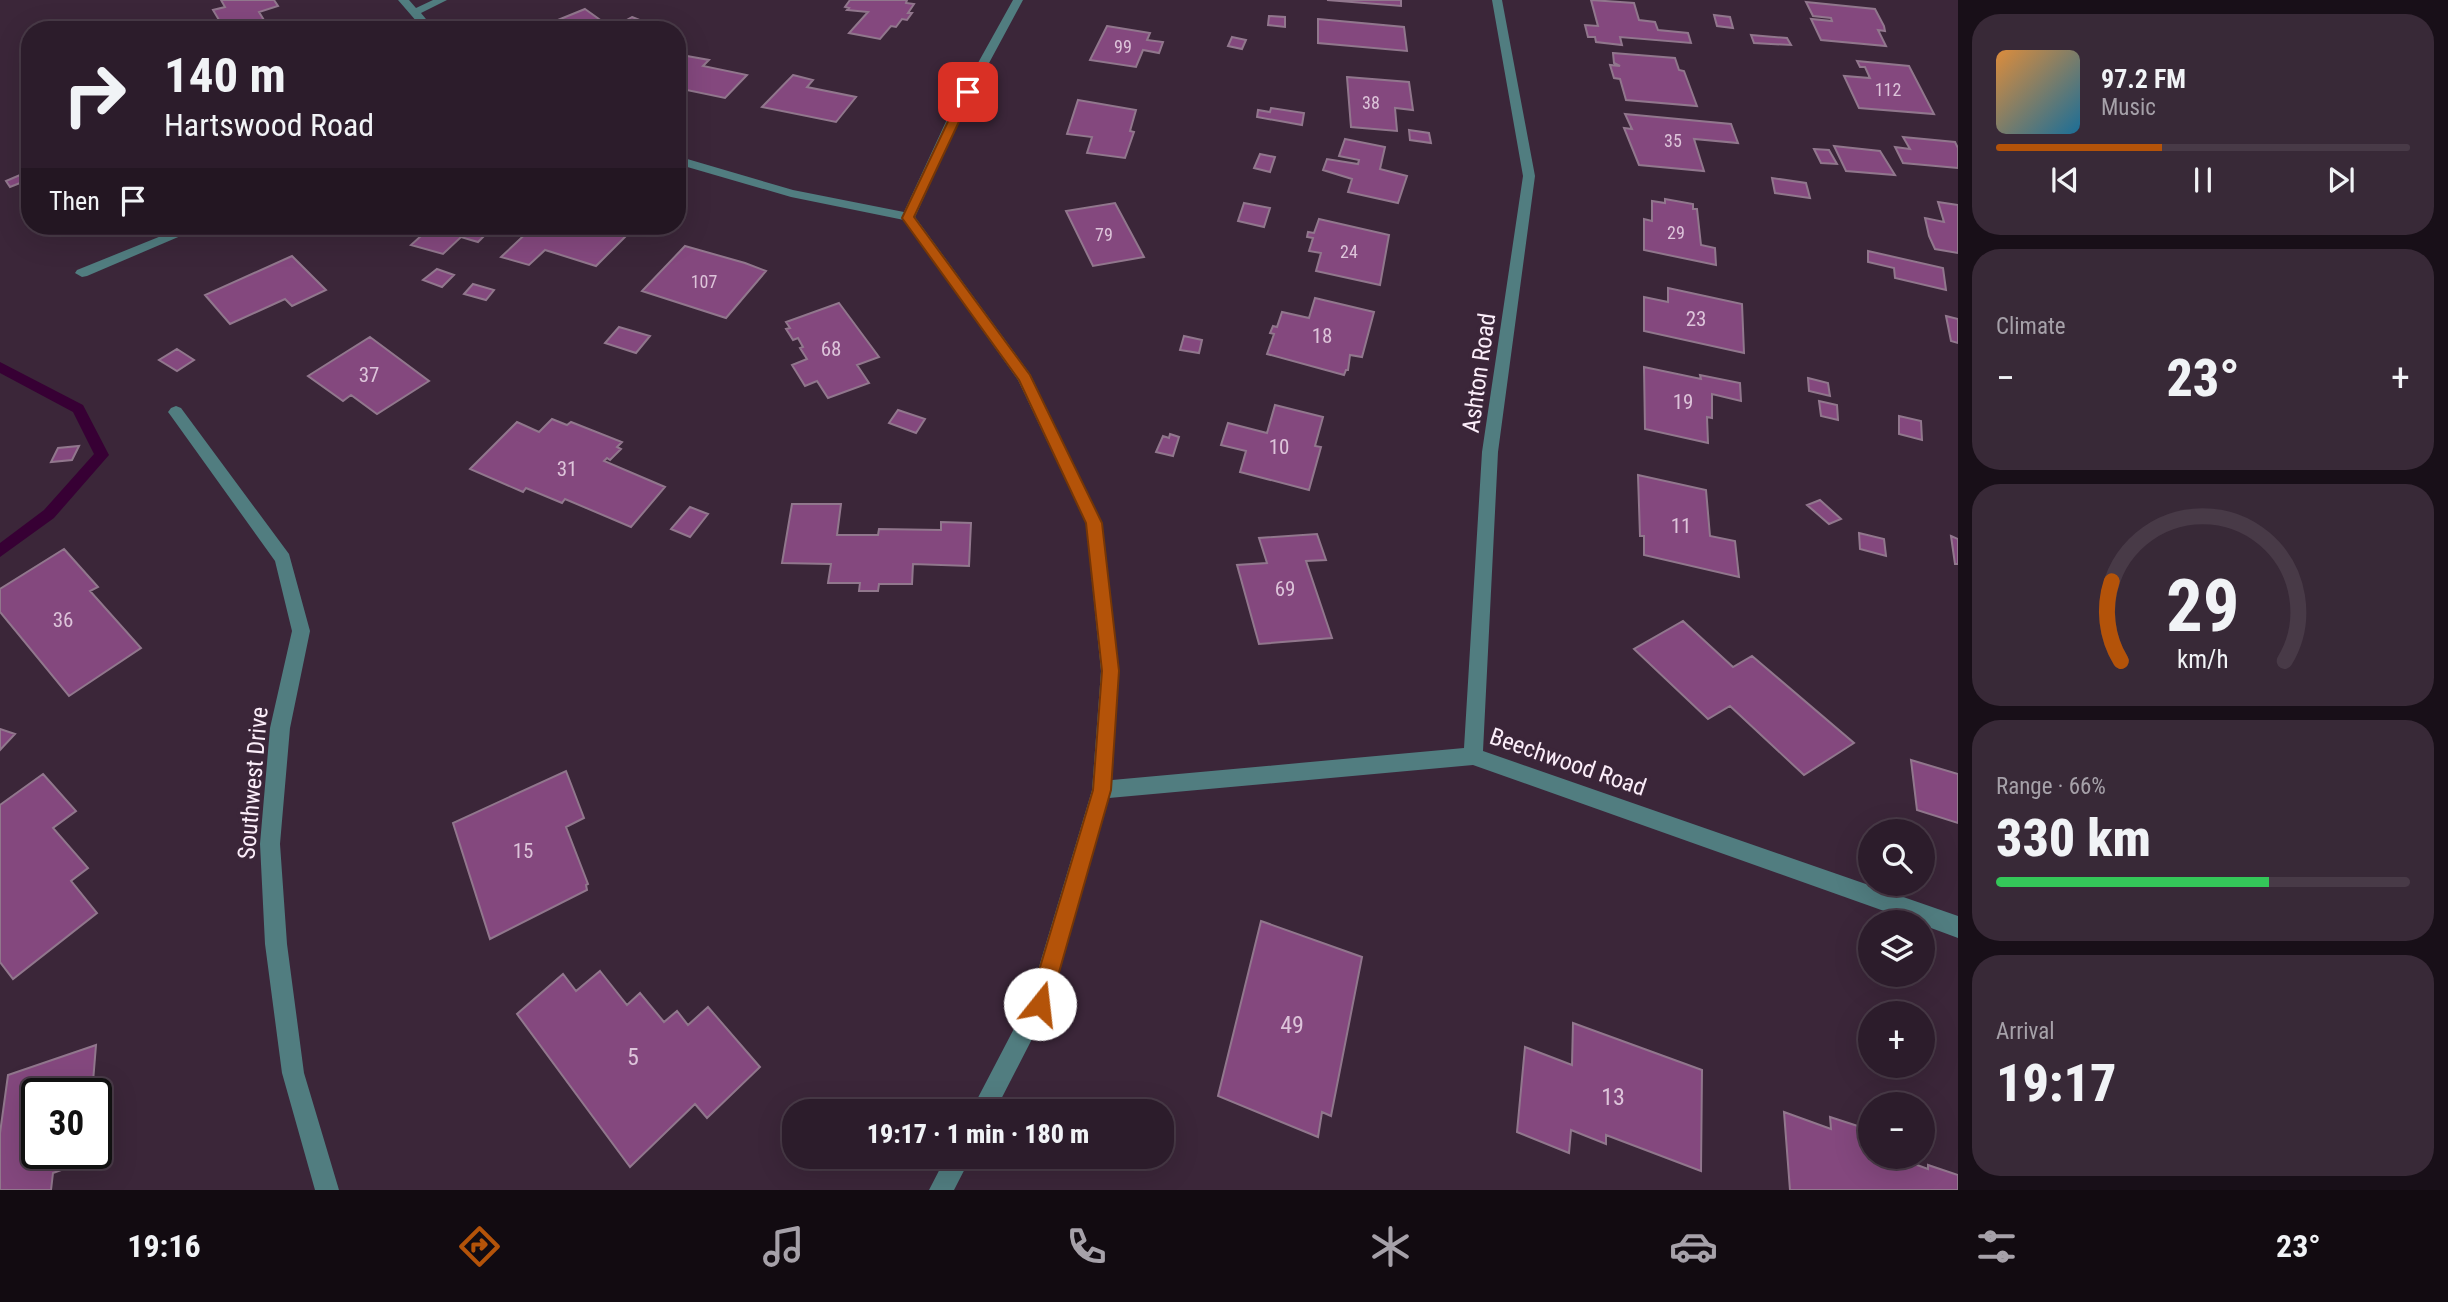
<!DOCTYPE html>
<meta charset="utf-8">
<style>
body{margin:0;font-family:"Roboto Condensed",sans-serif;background:#382937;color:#f1f3f6;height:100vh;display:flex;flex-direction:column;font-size:26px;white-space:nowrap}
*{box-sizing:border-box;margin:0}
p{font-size:23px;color:#a6a1a9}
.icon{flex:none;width:38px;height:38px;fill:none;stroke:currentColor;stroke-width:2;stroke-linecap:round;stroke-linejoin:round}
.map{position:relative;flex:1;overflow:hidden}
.drawer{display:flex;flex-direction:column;gap:14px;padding:14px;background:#180f18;width:490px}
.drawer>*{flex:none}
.hud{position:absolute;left:21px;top:21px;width:665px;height:214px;border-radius:28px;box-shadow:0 7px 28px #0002,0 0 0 2px #483a47;background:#2c1c2b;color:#f1f3f6;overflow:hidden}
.tools{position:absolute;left:1858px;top:819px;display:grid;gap:14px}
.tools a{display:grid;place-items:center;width:77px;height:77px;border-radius:50%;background:#2c1c2b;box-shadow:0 7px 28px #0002,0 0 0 2px #483a47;font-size:35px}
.speed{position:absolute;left:21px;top:1078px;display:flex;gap:14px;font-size:35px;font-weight:700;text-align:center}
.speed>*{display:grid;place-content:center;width:91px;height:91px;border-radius:50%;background:#2c1c2b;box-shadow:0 7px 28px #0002,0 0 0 2px #483a47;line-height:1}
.speed .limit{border:4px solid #111;border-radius:10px;background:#fff;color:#111}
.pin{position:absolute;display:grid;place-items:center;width:60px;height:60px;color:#fff;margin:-30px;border-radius:14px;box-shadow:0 4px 10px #0006}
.me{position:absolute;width:77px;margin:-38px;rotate:16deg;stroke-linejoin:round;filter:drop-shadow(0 0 5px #0008)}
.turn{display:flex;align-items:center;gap:24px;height:147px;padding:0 28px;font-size:32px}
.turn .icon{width:91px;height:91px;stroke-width:2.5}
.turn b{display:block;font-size:49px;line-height:60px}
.then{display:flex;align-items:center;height:66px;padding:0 28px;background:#0003;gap:14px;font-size:26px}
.big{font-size:52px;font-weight:800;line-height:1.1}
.drawer .tile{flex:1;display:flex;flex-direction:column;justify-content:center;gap:10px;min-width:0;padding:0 24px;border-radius:28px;background:#382937}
.drawer .dial{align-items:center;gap:0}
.dial svg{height:182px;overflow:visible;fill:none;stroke:#483a47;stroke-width:7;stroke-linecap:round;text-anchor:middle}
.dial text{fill:#f1f3f6;stroke:none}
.song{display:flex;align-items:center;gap:21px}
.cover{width:84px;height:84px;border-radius:10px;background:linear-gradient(135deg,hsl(30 70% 55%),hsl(200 70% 35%))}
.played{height:7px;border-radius:4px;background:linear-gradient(90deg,#b45309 40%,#483a47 40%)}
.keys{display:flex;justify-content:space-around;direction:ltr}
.heat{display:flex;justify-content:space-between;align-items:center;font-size:38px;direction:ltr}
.charge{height:10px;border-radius:5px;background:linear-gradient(90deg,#34c759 66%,#483a47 0)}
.trip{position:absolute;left:782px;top:1099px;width:392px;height:70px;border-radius:28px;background:#2c1c2b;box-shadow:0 7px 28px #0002,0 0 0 2px #483a47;font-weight:800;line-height:70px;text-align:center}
.menu{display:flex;height:112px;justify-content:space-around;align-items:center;background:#120b11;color:#a6a1a9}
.menu .icon{width:49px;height:49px}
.menu .active{color:#b45309}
.menu b{font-size:32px;color:#f1f3f6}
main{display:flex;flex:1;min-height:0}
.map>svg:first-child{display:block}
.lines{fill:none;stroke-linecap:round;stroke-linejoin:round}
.stream{fill:#370034;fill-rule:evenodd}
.building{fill:#84487e;stroke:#91778d;stroke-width:2}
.minor{fill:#517d80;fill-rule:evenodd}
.route{fill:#b45309;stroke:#753606;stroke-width:2}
.labels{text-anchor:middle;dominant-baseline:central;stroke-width:7;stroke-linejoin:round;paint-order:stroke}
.far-number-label{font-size:18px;fill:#ddc4da}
.number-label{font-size:21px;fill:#ddc4da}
.street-label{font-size:24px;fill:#fbedf9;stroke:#3b2639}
.near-number-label{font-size:24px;fill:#ddc4da}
</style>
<main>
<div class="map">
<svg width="1958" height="1190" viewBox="0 0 1958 1190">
<rect width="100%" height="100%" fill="#3b2639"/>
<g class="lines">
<path class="stream" d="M0 362 83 405 109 455 54 518 0 557V543L44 510 94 454 73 412 0 373Z"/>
</g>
<path class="building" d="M221 0H274L278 6 259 12 264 20 225 30 213 10 225 7Z
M850 0H907L906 3 914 4 908 13H912L907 20 902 19 896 27 891 26 880 39 849 33 868 12 847 10 849 8 845 7Z
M1401 0V6L1327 0Z
M1591 0 1634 3 1639 20 1655 22 1658 30 1688 33 1691 43 1620 37 1622 45 1596 42 1595 37H1588L1585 25 1598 26Z
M1806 2 1875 9 1884 26 1885 31 1878 30 1886 46 1821 40 1811 19 1832 21 1831 18 1813 16Z
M585 9 613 29 621 30H557L548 24Z
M1714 15 1730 17 1733 28 1717 26Z
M1269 16 1285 17V27L1268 25Z
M632 17 647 23 638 28 623 22Z
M1318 19 1404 27 1407 51 1318 43Z
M1107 26 1150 33 1147 40 1163 42 1159 53 1143 50 1136 67 1090 60Z
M1751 35 1787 38 1791 45 1754 43Z
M1232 37 1246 40 1242 49 1228 46Z
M1613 53 1675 58 1679 70 1684 71 1697 106 1626 100 1620 79 1614 78 1610 65 1620 66 1614 63Z
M687 56 709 60 703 66 747 75 725 98 677 88V58L684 59Z
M1857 61 1909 66 1934 114 1859 108 1844 76 1870 78 1865 67H1860Z
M793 75 813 80 807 87 856 97 836 122 762 107Z
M1347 77 1409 82 1413 110 1395 108 1397 131 1351 127Z
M1078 100 1136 110 1130 131 1134 132 1125 158 1087 153 1092 137 1067 134Z
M1271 108 1304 113 1302 125 1257 117 1258 110 1270 112Z
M1625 114 1731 124 1738 143 1694 139 1704 171 1639 165 1624 128 1632 129Z
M1409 130 1429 133 1431 143 1410 140Z
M1903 137 1955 142 1958 148V168L1903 163 1895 147 1910 149Z
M1345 139 1385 147 1380 169 1407 176 1398 203 1348 192 1352 179 1323 170 1327 159 1358 164 1359 160 1339 156Z
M1834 146 1880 151 1895 175 1846 171Z
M1814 149 1829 150 1837 164 1821 163Z
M1260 154 1275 157 1270 172 1254 168Z
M20 175 25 181 10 187 6 181Z
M1772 178 1806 183 1810 198 1775 193Z
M1665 199 1693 204V209H1697L1701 245 1715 248 1716 265 1644 250V219L1652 221V201L1665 203Z
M1938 202 1958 205V253L1935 249 1929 236 1925 218 1944 222Z
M1115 203 1144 257 1093 266 1066 211Z
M1244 203 1270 208 1264 227 1238 221Z
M1319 219 1389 235 1380 285 1316 271 1321 253 1309 251 1313 238 1307 237 1308 232 1314 233Z
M432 226H494L478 242 461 237 443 254 411 245Z
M534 226H622L633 229 596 266 545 250 529 265 501 257Z
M685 246 745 263 766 271 726 318 642 291Z
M1868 251 1943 268 1946 290 1895 278 1894 268 1868 262Z
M292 256 326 290 292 306 285 299 230 324 205 295Z
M437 269 454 275 442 287 423 280Z
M473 284 494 290 486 300 464 294Z
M1668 288 1742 304 1744 353 1644 331V297L1668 302Z
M1315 298 1374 312 1362 357 1350 355 1348 370H1346L1344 375 1267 354 1274 334 1270 333 1273 326 1277 327 1282 312 1309 318Z
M839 303 879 357 857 365 869 383 828 398 817 381 805 386 792 365 807 359 800 348 803 347 798 338 793 340 786 329 790 328 786 322Z
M1946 316 1958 319V343L1951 341Z
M619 327 650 336 636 353 605 343Z
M1184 336 1202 340 1199 353 1180 350Z
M370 337 429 381 377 414 351 395 343 401 308 376Z
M177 349 194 360 177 371 159 360Z
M1644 367 1701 379 1700 375 1740 383 1741 401 1712 394V418L1707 417 1708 443 1645 429Z
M1808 378 1828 383 1830 396 1809 391Z
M1819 401 1837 405 1838 420 1821 416Z
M1275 405 1323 417 1315 446 1321 447 1309 490 1240 472 1246 451 1221 445 1228 423 1267 433Z
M898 410 925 419 916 433 889 423Z
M1899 416 1921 421 1922 440 1899 434Z
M552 419 567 425 571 422 622 442 617 447 621 449 610 460 607 458 604 461 665 487 631 527 565 499 562 503 526 488 523 492 470 469 517 422 539 432Z
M1170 434 1179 437 1173 456 1156 452 1163 436 1169 438Z
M79 446 72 460 51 462 58 448Z
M1638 475 1706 490 1710 536 1735 541 1739 577 1644 555V536H1640Z
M1820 500 1841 519 1829 524 1807 505Z
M792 504H841L837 535H878L879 529 941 530V522L971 523 969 566 913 564 912 584H879L878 591H859L860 583H828L831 564 782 563Z
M690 507 708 514 690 537 671 529Z
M1859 533 1884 539 1886 556 1860 549Z
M1317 534 1326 560 1306 561 1332 638 1259 644 1237 565 1267 563 1259 538Z
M1951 536 1958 539V564H1955Z
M64 549 98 587 90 591 141 648 69 696 0 612V589Z
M1683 621 1733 667 1752 656 1854 743 1804 775 1730 706 1708 719 1634 649Z
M0 729 15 734 0 750Z
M1911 760 1958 774V823L1917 810Z
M566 771 584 818 566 827 588 884 586 885 587 890 490 939 453 823Z
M43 774 76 811 53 828 88 868 71 881 97 913 13 979 0 962V805Z
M1261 921 1362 957 1331 1116 1322 1112 1318 1137 1218 1096Z
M600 971 627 1005 640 993 664 1022 677 1011 688 1025 708 1007 760 1067 707 1118 695 1104 630 1167 517 1014 563 974 576 991Z
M1573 1023 1702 1070 1701 1171 1606 1135V1144L1571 1130 1569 1153 1517 1132 1525 1047 1572 1065Z
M96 1045 92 1094H37V1153H86V1161L53 1173 51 1190H0V1133L8 1075Z
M1784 1112 1831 1129 1830 1117 1864 1128 1865 1141 1871 1143V1157L1916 1158 1917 1165 1928 1169V1165L1958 1175V1190H1790Z"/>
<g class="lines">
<path class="minor" d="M398 0H409L416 8 433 0H447L421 13 435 30H424Z
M1013 0H1023L961 115 915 217 1030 374 1102 523 1119 671 1112 780 1464 748 1482 452 1523 176 1492 0H1502L1535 176 1498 452 1483 751 1958 916V938L1923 925V922H1915L1473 765 1109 798 1050 1004 995 1111H971L1029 1000 1092 790 1101 671 1086 523 1018 380 904 220 791 197 677 164V156L793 190 904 212 949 115Z
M186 226H204L87 276 82 277 75 273 77 270Z
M176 406 181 408 289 554 310 631 290 728 280 844 287 944 304 1073 339 1190H315L282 1073 265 944 260 844 270 728 292 631 275 561 171 416 168 412 171 408Z
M946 1157H971L954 1190H929Z"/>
</g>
<path class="route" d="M968 88 973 92 914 217 1030 375 1102 523 1119 671 1111 790 1050 1004 1047 1011 1040 1014 1032 1011 1029 1004 1093 790 1102 671 1086 523 1019 380 902 218 962 92Z"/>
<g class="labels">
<g class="far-number-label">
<text x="1123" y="46">99</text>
<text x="1888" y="89">112</text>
<text x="1371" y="102">38</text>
<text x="1673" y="140">35</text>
<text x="1676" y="232">29</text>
<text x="1104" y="234">79</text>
<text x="1349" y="251">24</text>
<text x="704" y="281">107</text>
</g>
<g class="number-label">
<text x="1696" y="319">23</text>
<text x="1322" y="336">18</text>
<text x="831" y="349">68</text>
<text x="369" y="375">37</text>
<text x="1683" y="402">19</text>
<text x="1279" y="447">10</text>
<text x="567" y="469">31</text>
<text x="1681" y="526">11</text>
<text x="1285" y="589">69</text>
<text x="63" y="620">36</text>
<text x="523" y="851">15</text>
</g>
<g class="street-label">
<text transform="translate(1479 373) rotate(-82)">Ashton Road</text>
<text transform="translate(1568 762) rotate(19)">Beechwood Road</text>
<text transform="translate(253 783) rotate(-85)">Southwest Drive</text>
</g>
<g class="near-number-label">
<text x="1292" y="1025">49</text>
<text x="633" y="1057">5</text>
<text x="1613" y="1097">13</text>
</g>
</g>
</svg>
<div class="tools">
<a><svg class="icon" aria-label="search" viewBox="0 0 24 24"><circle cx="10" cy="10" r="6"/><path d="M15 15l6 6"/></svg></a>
<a><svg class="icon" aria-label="layers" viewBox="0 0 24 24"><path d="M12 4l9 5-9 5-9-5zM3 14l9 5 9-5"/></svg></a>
<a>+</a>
<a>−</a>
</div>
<div class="speed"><div class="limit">30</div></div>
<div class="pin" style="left:968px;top:92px;background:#d93025"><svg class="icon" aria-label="arrive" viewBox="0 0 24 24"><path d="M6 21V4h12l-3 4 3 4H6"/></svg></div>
<svg class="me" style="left:1040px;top:1004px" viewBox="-20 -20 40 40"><circle r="19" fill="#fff"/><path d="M0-13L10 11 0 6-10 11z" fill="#b45309"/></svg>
<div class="trip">19:17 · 1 min · 180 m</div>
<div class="hud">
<div class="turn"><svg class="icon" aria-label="right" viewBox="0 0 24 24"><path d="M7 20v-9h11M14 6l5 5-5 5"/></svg><div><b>140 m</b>Hartswood Road</div></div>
<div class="then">Then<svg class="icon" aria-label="arrive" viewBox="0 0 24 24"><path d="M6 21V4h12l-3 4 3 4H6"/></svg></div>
</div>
</div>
<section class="drawer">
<div class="tile">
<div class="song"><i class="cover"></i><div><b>97.2 FM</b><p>Music</p></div></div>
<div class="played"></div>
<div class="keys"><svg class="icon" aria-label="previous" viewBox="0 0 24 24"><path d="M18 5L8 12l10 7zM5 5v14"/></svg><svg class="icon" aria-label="pause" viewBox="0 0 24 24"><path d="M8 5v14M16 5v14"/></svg><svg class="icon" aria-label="next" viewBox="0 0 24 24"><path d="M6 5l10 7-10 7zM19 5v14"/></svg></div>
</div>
<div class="tile"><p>Climate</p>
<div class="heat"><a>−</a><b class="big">23°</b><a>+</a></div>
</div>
<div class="tile dial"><svg viewBox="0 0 100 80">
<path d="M14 69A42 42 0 1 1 86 69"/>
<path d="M14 69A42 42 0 0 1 10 34" stroke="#b45309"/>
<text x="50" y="56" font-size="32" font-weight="700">29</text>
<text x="50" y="72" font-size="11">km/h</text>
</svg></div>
<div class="tile"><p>Range · 66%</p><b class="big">330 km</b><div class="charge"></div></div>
<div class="tile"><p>Arrival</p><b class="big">19:17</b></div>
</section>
</main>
<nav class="menu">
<b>19:16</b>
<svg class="icon active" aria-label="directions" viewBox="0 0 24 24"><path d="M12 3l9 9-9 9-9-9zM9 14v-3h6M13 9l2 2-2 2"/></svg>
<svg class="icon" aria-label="music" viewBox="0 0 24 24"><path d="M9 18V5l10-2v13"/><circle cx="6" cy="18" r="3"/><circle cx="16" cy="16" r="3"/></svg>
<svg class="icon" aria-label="phone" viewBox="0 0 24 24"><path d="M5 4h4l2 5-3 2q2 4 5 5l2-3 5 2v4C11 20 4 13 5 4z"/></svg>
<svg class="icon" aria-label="climate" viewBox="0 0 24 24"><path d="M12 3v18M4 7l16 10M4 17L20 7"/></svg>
<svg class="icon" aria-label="car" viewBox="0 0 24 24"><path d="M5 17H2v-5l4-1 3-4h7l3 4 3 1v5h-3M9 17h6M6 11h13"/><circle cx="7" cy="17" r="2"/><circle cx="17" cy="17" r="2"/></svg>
<svg class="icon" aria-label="filters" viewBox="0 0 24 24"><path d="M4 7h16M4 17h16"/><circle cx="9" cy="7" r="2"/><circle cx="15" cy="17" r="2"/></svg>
<b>23°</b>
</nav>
